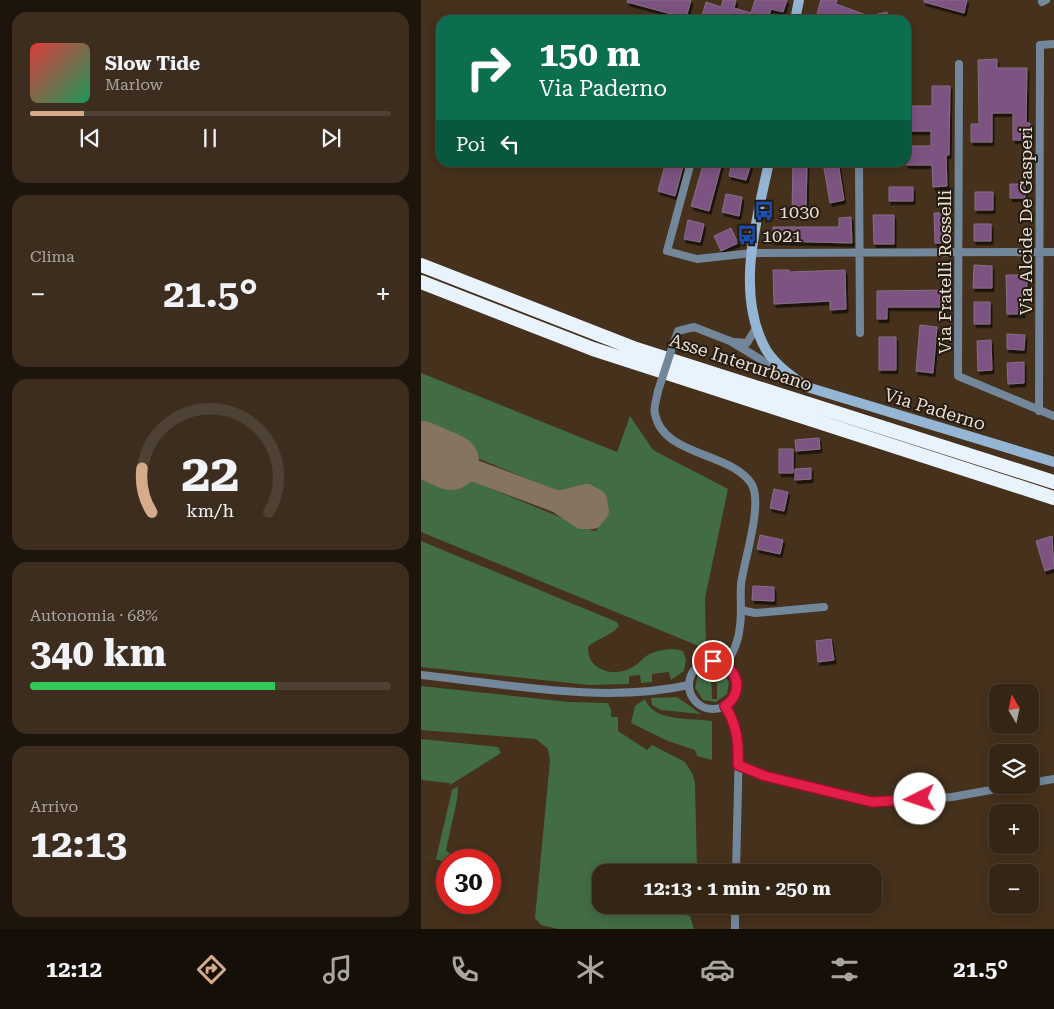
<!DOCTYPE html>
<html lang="it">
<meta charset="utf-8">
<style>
body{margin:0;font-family:"Roboto Serif",serif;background:#3c2d1e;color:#f1f3f6;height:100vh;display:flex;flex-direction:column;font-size:19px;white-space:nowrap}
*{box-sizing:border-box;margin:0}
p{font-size:16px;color:#a9a5a0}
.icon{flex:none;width:28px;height:28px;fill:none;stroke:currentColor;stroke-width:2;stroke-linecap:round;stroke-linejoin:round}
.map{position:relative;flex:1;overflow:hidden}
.drawer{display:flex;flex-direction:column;gap:12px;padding:12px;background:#1d140c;width:421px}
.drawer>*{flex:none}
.hud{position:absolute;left:15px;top:15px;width:475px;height:152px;border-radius:15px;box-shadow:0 2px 12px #0003,0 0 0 1px #4e4234;background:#0b6e4f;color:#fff;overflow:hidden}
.needle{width:32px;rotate:351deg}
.tools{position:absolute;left:568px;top:684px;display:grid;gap:10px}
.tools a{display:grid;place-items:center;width:50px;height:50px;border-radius:10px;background:#342515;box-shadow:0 2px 12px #0003,0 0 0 1px #4e4234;font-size:25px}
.speed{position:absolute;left:15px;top:849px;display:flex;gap:10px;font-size:25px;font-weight:700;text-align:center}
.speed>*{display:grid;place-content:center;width:65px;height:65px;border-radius:50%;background:#342515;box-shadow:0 2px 12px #0003,0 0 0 1px #4e4234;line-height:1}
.speed .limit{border:8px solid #d22;background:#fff;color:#111}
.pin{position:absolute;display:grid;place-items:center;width:42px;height:42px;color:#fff;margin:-21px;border:2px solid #fff;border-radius:50%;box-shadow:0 1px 5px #0007}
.me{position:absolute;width:55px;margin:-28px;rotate:266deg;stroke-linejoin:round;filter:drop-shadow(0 0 4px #0008)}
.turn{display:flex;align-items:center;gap:18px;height:105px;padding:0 20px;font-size:22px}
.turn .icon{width:65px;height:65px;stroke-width:2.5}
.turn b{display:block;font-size:35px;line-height:42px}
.then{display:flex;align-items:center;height:48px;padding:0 20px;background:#0003;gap:10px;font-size:19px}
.big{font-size:38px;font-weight:700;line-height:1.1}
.drawer .tile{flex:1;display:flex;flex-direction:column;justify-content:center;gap:8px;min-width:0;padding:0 18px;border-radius:15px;background:#3c2d1e}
.drawer .dial{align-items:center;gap:0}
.dial svg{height:130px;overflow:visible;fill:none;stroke:#4e4234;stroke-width:7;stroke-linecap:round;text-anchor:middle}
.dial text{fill:#f1f3f6;stroke:none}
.song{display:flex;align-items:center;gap:15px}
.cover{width:60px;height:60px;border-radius:8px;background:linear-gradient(135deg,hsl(0 70% 55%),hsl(150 70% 35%))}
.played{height:5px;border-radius:2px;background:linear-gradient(90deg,#d6ab8b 15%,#4e4234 15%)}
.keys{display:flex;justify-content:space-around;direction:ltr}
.heat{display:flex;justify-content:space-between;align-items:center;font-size:28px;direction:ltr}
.charge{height:8px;border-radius:4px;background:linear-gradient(90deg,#34c759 68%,#4e4234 0)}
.trip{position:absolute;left:171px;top:864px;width:290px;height:50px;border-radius:15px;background:#342515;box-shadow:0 2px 12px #0003,0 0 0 1px #4e4234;font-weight:700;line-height:50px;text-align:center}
.tabs{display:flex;height:80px;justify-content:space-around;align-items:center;background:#150f08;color:#a9a5a0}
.tabs .icon{width:35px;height:35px}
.tabs .on{color:#d6ab8b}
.tabs b{font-size:22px;color:#f1f3f6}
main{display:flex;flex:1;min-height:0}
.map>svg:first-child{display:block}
.green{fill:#426c45;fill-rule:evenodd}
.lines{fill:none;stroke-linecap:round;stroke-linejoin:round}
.taxiway{stroke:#857462;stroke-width:22}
.runway{stroke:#857462;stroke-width:56}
.building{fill:#7b5381;stroke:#857088;filter:url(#shadow)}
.street{stroke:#73879b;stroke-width:8}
.secondary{stroke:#94b5d4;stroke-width:10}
.highway{stroke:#e9f3fd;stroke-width:14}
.street-bridge{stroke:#73879b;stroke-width:8}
.route-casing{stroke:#92132f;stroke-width:12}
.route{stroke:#e11d48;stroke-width:9}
.labels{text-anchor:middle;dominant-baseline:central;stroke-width:4;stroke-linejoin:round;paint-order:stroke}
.poi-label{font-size:18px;fill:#e9ddd0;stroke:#241b12;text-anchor:start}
.street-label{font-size:18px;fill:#e9ddd0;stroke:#241b12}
</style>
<main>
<section class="drawer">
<div class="tile">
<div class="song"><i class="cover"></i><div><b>Slow Tide</b><p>Marlow</p></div></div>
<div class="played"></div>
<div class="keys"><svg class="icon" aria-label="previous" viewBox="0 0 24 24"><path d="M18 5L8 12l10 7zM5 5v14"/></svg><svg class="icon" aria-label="pause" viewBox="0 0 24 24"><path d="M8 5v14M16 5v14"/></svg><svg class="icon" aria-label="next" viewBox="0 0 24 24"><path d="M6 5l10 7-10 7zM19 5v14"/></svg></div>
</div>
<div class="tile"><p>Clima</p>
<div class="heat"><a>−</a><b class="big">21.5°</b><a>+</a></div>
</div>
<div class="tile dial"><svg viewBox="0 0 100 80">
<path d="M14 69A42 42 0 1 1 86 69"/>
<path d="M14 69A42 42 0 0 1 8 42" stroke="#d6ab8b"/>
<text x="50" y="56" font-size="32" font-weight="700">22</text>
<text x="50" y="72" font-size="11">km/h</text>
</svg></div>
<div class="tile"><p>Autonomia · 68%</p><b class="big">340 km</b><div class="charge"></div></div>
<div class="tile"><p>Arrivo</p><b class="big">12:13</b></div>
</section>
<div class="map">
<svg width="633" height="929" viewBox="0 0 633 929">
<defs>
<filter id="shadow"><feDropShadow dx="2" dy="3.5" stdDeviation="0" flood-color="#0009"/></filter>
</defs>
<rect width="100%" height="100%" fill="#45311c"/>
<path class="green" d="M0 373 196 452 209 416 232 450 307 489 284 598 285 649 0 532V460L173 531 176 530 184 505 182 495 171 486 159 487 149 495 144 494 0 435Z
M0 541 196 622 198 626C189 637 176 638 167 647 166 671 194 678 212 667 219 663 224 655 231 653 241 649 252 648 262 651L265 660 263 671 250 680 248 672 231 674V682L220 683 219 675 208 676V684L168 685 0 667Z
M288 668 301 671 308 682 306 694 295 702 282 700 274 688 277 675ZM290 670H296V699H291Z
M0 686 148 702 187 703 190 710V717H197V731L226 750 231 745 264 762 272 775 274 784 276 872H180V905H269L264 915 269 916 273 929H137L120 925 114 918 129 761 127 749 115 739 0 730Z
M256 697 280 714 240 710 231 705 230 698Z
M224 699C232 722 270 718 291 721V760L276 756 274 750 247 741 210 723 214 706Z
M0 739 77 747 80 753 29 785V783L0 780Z
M37 786 36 800 25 850 36 860H26V862L0 856 15 859 31 790Z"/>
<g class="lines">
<path class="taxiway" d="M30 462 137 502 161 518H171L177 511 175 500 166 495 137 502"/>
<path class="runway" d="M0 449 30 462"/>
</g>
<path class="building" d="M207 0H270L265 18 206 2Z
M302 0H315L313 8 330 13 334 0H366L362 12 350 9 347 20H280L285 2 300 7Z
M400 0H416L415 4 448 16 466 12 468 20H412L396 14Z
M503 0H546L543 13 503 2Z
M576 59V68H606L605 123H609V140H592V113H571V142H550V124H558L557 60Z
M511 86H529L528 155H525L526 186 512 187 511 165H485V146H510V131H485V106H511Z
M245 162 262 166 254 196 237 191Z
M283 162H301L288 211 270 206Z
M311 162 330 164 325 180 308 176Z
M372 162H386L385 211H371Z
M402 162H417L423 200 409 203Z
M589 184H604V198H589Z
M468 187H492V201H468Z
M554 192H572V210H554Z
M305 194 321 197 318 216 301 212Z
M513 213H527L528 243H514Z
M452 215H473V244H453Z
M430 217 431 243 352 241V227H418V218Z
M267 220 283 224 279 242 263 239Z
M553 224H570V241H553Z
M310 228 317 243 300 251 293 236Z
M553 265 571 266V288H552Z
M352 270H368V272L424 270 425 309 409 310V301L353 304Z
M585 275H606V289H600L602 314H586Z
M525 290V307H466V319H456V291Z
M553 302H569V324H553Z
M499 325 516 327 512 373 495 371Z
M586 334 604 335 603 350 586 349Z
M458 337H475V370H458Z
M570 340 571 370 557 371 556 341Z
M603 362V383L587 384 586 363Z
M398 438 399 449 375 451 374 440Z
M358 449H372V473H358Z
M390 468V479L374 480V469Z
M353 489 367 492 363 511 349 508Z
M339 535 362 540 359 554 336 549Z
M631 536 633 568 624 571 615 541Z
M332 586 353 587V601L331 600Z
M410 639 413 660 397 662 395 641Z"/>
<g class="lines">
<path class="street" d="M621 2 625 0
M538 64 537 376 633 416
M270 162 246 251 276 259 331 253 633 252
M438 162 439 333
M313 342 326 343 335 328
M252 345 257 331 273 327 309 341 339 359 363 378 375 382
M237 391C236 398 232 407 234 414 242 456 309 452 330 483 343 502 323 560 320 584 319 597 321 612 319 626 318 639 312 654 304 665
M618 411 619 45 633 44
M320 610 334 613 403 607
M268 685a24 24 0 1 1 48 0a24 24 0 1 1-48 0Z
M0 675C85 684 183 704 268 685
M304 706 313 721 318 744 315 872
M317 765 343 776 451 802 531 797 598 785
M609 783 633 779
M314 929V905"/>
<path class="secondary" d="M374 20 378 0
M348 162C336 219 315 288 342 344 350 362 370 376 386 387L633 462"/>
<path class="highway" d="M0 265 215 349 633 482
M0 282 172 349 633 498"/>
<path class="street-bridge" d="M237 391 252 345"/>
</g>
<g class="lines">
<defs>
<path id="route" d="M292 661C316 665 325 691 304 706 316 725 318 743 317 765L344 776 451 802 499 799"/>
</defs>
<use href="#route" class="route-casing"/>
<use href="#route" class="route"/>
</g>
<defs>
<symbol id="bus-bare" viewBox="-9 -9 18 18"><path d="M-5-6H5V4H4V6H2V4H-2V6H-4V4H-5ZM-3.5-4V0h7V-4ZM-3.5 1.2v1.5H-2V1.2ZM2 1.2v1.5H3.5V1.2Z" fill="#1a4fb4" stroke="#241b12" stroke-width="2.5" paint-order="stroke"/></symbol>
</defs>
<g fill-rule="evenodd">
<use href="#bus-bare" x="329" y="197" width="28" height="28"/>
<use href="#bus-bare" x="312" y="221" width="28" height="28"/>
</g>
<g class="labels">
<g class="poi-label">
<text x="358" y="211">1030</text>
<text x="341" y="235">1021</text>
</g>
<g class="street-label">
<text transform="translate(604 221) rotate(-90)">Via Alcide De Gasperi</text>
<text transform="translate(523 272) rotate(-90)">Via Fratelli Rosselli</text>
<text transform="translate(320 362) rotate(18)">Asse Interurbano</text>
<text transform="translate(514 409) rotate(17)">Via Paderno</text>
</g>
</g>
</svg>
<div class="tools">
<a><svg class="needle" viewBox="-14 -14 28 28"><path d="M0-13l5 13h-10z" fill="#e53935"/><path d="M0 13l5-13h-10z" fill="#a9a5a0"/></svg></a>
<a><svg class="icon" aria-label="layers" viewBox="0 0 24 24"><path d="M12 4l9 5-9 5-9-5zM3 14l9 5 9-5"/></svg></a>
<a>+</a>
<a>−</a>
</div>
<div class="speed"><div class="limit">30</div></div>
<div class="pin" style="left:292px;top:661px;background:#d93025"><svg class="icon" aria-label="arrive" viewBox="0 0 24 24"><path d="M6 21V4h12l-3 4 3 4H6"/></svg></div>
<svg class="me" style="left:499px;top:799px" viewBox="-20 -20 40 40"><circle r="19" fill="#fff"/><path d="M0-13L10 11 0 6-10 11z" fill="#e11d48"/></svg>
<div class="trip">12:13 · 1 min · 250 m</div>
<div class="hud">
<div class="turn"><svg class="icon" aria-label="right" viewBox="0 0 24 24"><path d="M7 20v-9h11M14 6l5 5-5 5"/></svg><div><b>150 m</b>Via Paderno</div></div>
<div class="then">Poi<svg class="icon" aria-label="left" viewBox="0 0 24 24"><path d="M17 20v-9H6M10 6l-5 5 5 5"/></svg></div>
</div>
</div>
</main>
<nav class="tabs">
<b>12:12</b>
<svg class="icon on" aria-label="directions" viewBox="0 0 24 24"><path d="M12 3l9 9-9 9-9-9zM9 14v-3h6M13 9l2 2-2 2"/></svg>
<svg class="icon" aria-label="music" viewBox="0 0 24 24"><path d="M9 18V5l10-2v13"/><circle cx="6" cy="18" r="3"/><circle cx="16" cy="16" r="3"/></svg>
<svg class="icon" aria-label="phone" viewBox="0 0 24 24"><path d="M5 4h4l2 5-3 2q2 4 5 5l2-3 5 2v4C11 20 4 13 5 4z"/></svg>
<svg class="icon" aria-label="climate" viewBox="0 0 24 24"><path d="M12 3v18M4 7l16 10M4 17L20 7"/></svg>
<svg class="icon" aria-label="car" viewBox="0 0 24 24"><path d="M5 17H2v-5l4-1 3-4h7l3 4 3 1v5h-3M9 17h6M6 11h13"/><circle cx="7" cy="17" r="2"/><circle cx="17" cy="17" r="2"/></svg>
<svg class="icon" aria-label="filters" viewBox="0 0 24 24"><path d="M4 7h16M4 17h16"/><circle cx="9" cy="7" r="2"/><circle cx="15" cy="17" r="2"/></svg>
<b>21.5°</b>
</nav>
